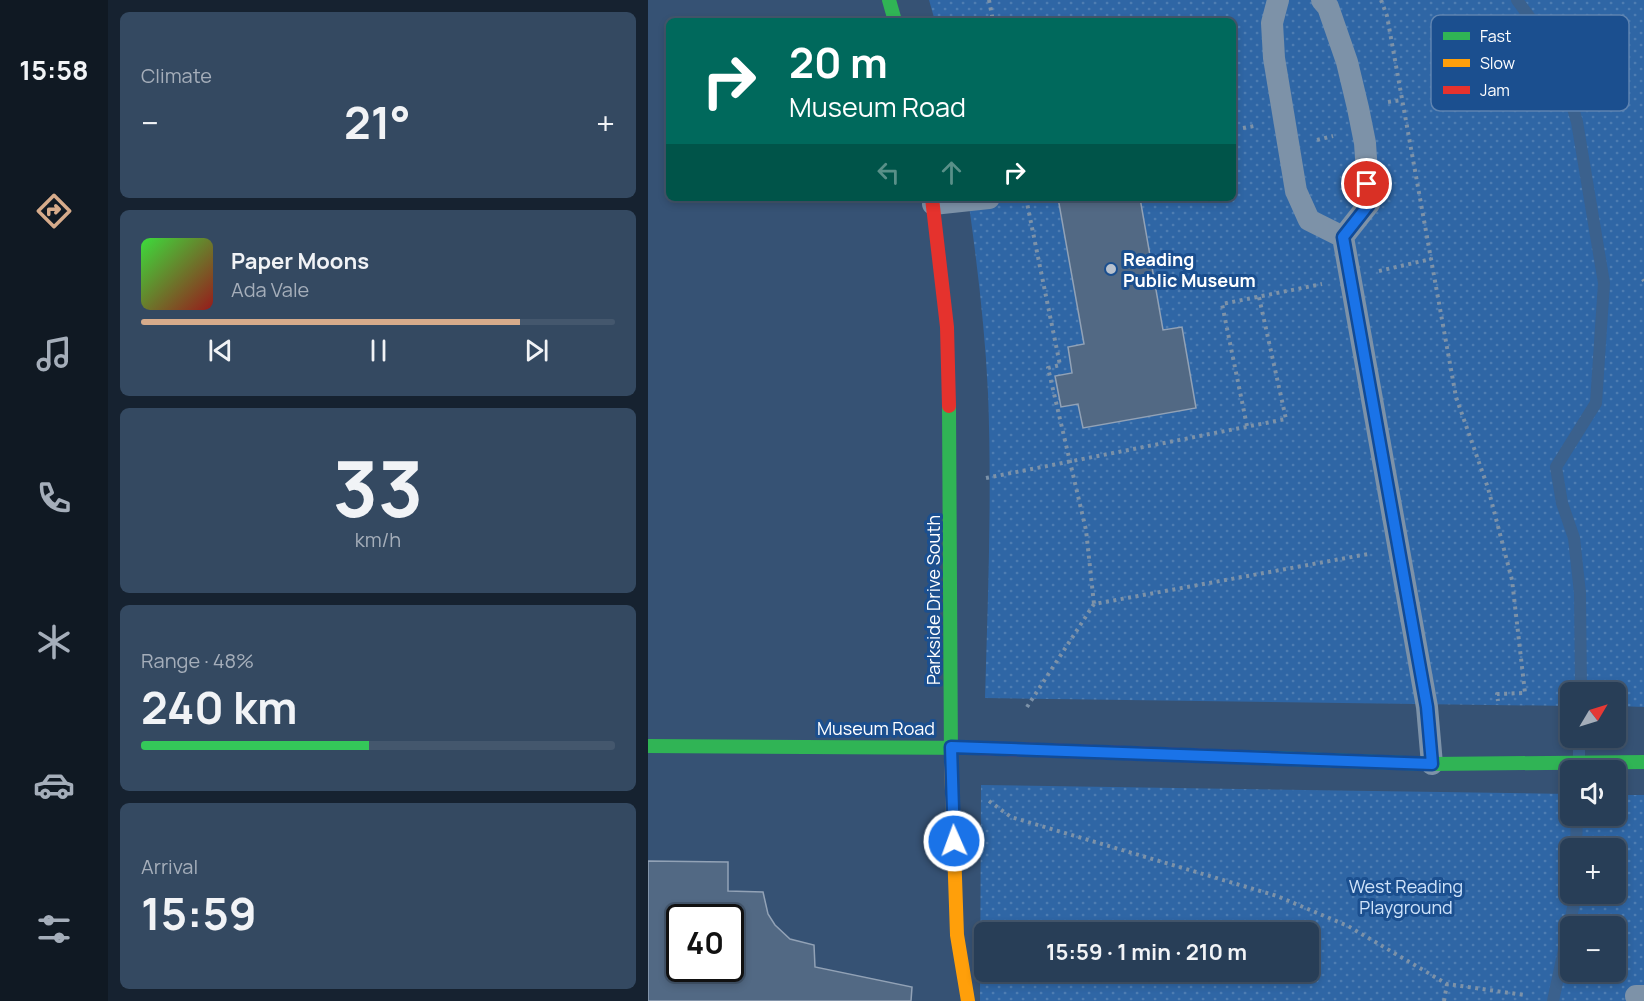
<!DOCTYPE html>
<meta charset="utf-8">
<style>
body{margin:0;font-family:Manrope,sans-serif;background:#344961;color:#f1f3f6;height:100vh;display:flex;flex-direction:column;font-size:22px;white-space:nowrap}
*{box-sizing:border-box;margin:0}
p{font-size:20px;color:#a5aeba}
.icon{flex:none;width:33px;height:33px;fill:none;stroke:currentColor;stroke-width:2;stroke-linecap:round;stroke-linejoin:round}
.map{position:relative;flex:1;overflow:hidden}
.panel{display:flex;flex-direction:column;gap:12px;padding:12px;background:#162230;width:540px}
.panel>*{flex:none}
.guide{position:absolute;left:18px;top:18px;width:570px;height:183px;border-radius:9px;box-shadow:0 3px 9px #0003,0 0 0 2px #44576d;background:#00695c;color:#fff;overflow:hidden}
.needle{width:39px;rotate:52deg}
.tools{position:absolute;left:912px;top:682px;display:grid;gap:12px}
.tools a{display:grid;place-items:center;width:66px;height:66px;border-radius:9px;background:#283e57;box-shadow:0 3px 9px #0003,0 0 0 2px #44576d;font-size:30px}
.speed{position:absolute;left:18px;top:904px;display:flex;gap:12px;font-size:30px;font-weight:700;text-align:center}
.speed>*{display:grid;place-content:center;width:78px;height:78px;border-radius:50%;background:#283e57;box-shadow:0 3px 9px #0003,0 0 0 2px #44576d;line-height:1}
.speed .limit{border:3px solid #111;border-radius:9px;background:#fff;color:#111}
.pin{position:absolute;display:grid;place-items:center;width:51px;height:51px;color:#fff;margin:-26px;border:3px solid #fff;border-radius:50%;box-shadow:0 2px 6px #0007}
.me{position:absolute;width:66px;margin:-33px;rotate:358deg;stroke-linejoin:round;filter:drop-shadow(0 0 4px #0008)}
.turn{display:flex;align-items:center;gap:21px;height:126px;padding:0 24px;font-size:27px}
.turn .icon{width:78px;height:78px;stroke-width:2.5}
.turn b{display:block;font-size:42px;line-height:51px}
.lanes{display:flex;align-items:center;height:57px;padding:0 24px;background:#0003;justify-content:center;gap:30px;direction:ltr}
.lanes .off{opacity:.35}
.big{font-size:45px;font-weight:700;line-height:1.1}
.panel .widget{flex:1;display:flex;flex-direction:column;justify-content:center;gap:9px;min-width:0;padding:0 21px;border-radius:9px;background:#344961}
.panel .dial{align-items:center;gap:0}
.dial b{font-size:78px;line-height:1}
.song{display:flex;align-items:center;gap:18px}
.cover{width:72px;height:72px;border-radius:9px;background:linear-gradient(135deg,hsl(120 70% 55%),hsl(0 70% 35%))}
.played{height:6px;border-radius:3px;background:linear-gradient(90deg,#d6ab8b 80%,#44576d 80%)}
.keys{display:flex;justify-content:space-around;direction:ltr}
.heat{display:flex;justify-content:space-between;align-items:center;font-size:33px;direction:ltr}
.charge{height:9px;border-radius:4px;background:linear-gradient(90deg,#34c759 48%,#44576d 0)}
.trip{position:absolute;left:326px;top:922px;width:345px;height:60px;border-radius:9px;background:#283e57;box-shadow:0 3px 9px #0003,0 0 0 2px #44576d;font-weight:700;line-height:60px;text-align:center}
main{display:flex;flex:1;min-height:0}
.dock{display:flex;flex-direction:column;width:108px;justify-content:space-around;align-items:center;background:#101923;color:#a5aeba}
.dock .icon{width:42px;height:42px}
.dock .active{color:#d6ab8b}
.dock b{font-size:27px;color:#f1f3f6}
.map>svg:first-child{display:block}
.green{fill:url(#green-dots);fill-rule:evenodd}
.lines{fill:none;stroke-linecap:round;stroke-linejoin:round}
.stream{stroke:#3b618d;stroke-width:12}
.building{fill:#526984;stroke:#92a2b6;stroke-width:1.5;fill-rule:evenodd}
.path{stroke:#7d92a8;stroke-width:4;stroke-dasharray:3 4.5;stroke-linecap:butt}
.lane{stroke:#7d92a8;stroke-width:22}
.fast{stroke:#30b455;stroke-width:14}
.slow{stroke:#ff9f0a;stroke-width:14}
.jam{stroke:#e5322d;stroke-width:14}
.route-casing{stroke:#114b97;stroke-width:15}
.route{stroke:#1a73e8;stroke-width:10}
.poi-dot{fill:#b9c2ce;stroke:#1b4f8f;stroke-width:2}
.labels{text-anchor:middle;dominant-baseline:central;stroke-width:6;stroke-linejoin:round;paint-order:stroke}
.poi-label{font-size:18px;font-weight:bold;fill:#fff;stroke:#1b4f8f;text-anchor:start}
.street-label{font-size:18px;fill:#fff;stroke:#1b4f8f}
.park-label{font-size:18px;fill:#cfe3fa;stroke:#1b4f8f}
.key{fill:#1b4f8f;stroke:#5f84b1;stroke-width:1.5}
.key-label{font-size:16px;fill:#fff}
</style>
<main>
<nav class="dock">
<b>15:58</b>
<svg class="icon active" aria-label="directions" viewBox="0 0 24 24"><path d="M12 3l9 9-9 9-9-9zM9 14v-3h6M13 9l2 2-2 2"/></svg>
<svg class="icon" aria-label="music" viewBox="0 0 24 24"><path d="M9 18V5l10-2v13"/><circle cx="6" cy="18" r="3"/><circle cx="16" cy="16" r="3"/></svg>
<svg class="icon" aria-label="phone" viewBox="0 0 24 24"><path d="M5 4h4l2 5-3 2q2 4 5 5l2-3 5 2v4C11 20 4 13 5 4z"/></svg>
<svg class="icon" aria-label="climate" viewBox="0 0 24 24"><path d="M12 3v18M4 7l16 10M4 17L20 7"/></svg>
<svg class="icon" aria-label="car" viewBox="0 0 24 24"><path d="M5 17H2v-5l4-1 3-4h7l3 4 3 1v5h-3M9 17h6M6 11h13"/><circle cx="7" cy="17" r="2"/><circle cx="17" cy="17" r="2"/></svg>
<svg class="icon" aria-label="filters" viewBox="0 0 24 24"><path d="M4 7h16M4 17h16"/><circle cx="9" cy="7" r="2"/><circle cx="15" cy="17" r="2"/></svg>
</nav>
<section class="panel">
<div class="widget"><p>Climate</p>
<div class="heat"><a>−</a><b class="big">21°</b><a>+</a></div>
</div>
<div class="widget">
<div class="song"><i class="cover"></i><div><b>Paper Moons</b><p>Ada Vale</p></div></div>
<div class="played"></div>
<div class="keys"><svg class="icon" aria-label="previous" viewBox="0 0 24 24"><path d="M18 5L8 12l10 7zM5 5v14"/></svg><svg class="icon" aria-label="pause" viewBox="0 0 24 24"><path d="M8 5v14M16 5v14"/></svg><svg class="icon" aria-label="next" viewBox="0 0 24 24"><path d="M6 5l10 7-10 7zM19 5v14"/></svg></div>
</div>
<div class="widget dial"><b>33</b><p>km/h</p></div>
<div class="widget"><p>Range · 48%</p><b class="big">240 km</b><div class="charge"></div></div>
<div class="widget"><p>Arrival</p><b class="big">15:59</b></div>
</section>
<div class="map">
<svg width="996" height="1001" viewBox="0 0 996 1001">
<defs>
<pattern id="green-dots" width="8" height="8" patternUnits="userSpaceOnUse" patternTransform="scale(1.5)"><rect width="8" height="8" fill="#2f66a5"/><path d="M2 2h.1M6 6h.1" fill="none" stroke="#4e7db2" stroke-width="1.8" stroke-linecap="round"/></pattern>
</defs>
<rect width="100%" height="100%" fill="#365274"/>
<path class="green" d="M281 0H996V707L968 706V693H922V706L337 698C340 596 344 494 340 393 337 328 329 263 320 198H585V21H287Z
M333 785 922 794V816H968V795H996V1001H332ZM922 849H968V894H922ZM922 927H968V972H922ZM336 933H660V972H336Z"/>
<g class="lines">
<path class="stream" d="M869 0 910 56 929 122 956 283 948 403 908 467 914 503 926 538 932 593 933 693
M931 761V738
M928 849 929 816
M905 1001 928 894"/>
</g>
<path class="building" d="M410 198H492L515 330 534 327 548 408 435 428 430 404 413 407 407 376 424 373 420 347 436 344Z
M0 861 80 862V891L115 892 120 914 127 925 142 939 166 945 167 967 264 987 263 1001H0ZM32 918H82V969H32Z"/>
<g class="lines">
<path class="path" d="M341 0 345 21
M733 0 739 16 808 397 840 488 864 580 877 693 849 694 850 701
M740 102 754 100
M595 128 606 126
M669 140 685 136
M378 198 412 365 400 368 438 530 446 604
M731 271 783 259
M995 279 996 281
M599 426 574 304 674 284
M338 478 638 419 611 297
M379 707 446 604 720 554
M341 801 363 817 629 896 700 926 799 984 876 995
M796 1001 799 984"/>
<path class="lane" d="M630 0 624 23 626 58 648 191 661 220 695 237
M674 0 680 7 699 62 710 108 717 143 721 204 695 237 779 707 784 764
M285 204 341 198
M988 996H996"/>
<path class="fast" d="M241 0 247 21
M301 406 303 762
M0 746 330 748
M591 757 784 764 996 762"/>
<path class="slow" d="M303 762 309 935 320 1001"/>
<path class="jam" d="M284 198 299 327 301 406
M330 748 591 757"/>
</g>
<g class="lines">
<defs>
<path id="route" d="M306 841 303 747 784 764 779 707 695 237 721 204 719 184"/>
</defs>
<use href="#route" class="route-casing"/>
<use href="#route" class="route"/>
</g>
<circle class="poi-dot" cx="463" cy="269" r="6"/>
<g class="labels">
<g class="poi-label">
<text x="475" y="259">Reading<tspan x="475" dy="21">Public Museum</tspan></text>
</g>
<g class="street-label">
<text transform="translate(285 600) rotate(-90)">Parkside Drive South</text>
<text x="228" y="728">Museum Road</text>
</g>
<g class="park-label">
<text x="758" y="886">West Reading<tspan x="758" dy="21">Playground</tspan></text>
</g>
</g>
<rect x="783" y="15" width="198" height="96" rx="9" class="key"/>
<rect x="795" y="32" width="27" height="8" fill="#30b455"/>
<rect x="795" y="59" width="27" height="8" fill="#ff9f0a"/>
<rect x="795" y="86" width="27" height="8" fill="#e5322d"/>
<g class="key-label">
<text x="832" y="42">Fast</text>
<text x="832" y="69">Slow</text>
<text x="832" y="96">Jam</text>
</g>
</svg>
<div class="tools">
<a><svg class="needle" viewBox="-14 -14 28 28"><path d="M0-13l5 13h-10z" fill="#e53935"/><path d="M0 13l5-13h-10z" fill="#a5aeba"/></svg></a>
<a><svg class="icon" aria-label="sound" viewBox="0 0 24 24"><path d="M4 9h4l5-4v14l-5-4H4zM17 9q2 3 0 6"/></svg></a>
<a>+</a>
<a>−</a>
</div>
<div class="speed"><div class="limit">40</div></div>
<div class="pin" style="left:719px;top:184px;background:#d93025"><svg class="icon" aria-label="arrive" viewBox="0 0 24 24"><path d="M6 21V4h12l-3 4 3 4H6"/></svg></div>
<svg class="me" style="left:306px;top:841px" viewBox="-20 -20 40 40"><circle r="17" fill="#1a73e8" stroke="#fff" stroke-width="3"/><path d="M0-11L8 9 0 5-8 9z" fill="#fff"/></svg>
<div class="trip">15:59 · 1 min · 210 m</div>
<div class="guide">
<div class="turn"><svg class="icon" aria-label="right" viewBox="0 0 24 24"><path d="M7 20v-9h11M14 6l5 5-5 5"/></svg><div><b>20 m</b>Museum Road</div></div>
<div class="lanes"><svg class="icon off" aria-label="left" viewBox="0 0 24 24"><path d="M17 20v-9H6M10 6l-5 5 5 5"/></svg><svg class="icon off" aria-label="ahead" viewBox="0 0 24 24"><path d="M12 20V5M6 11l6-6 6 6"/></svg><svg class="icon" aria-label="right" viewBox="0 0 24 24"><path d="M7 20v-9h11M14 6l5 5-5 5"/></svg></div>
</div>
</div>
</main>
